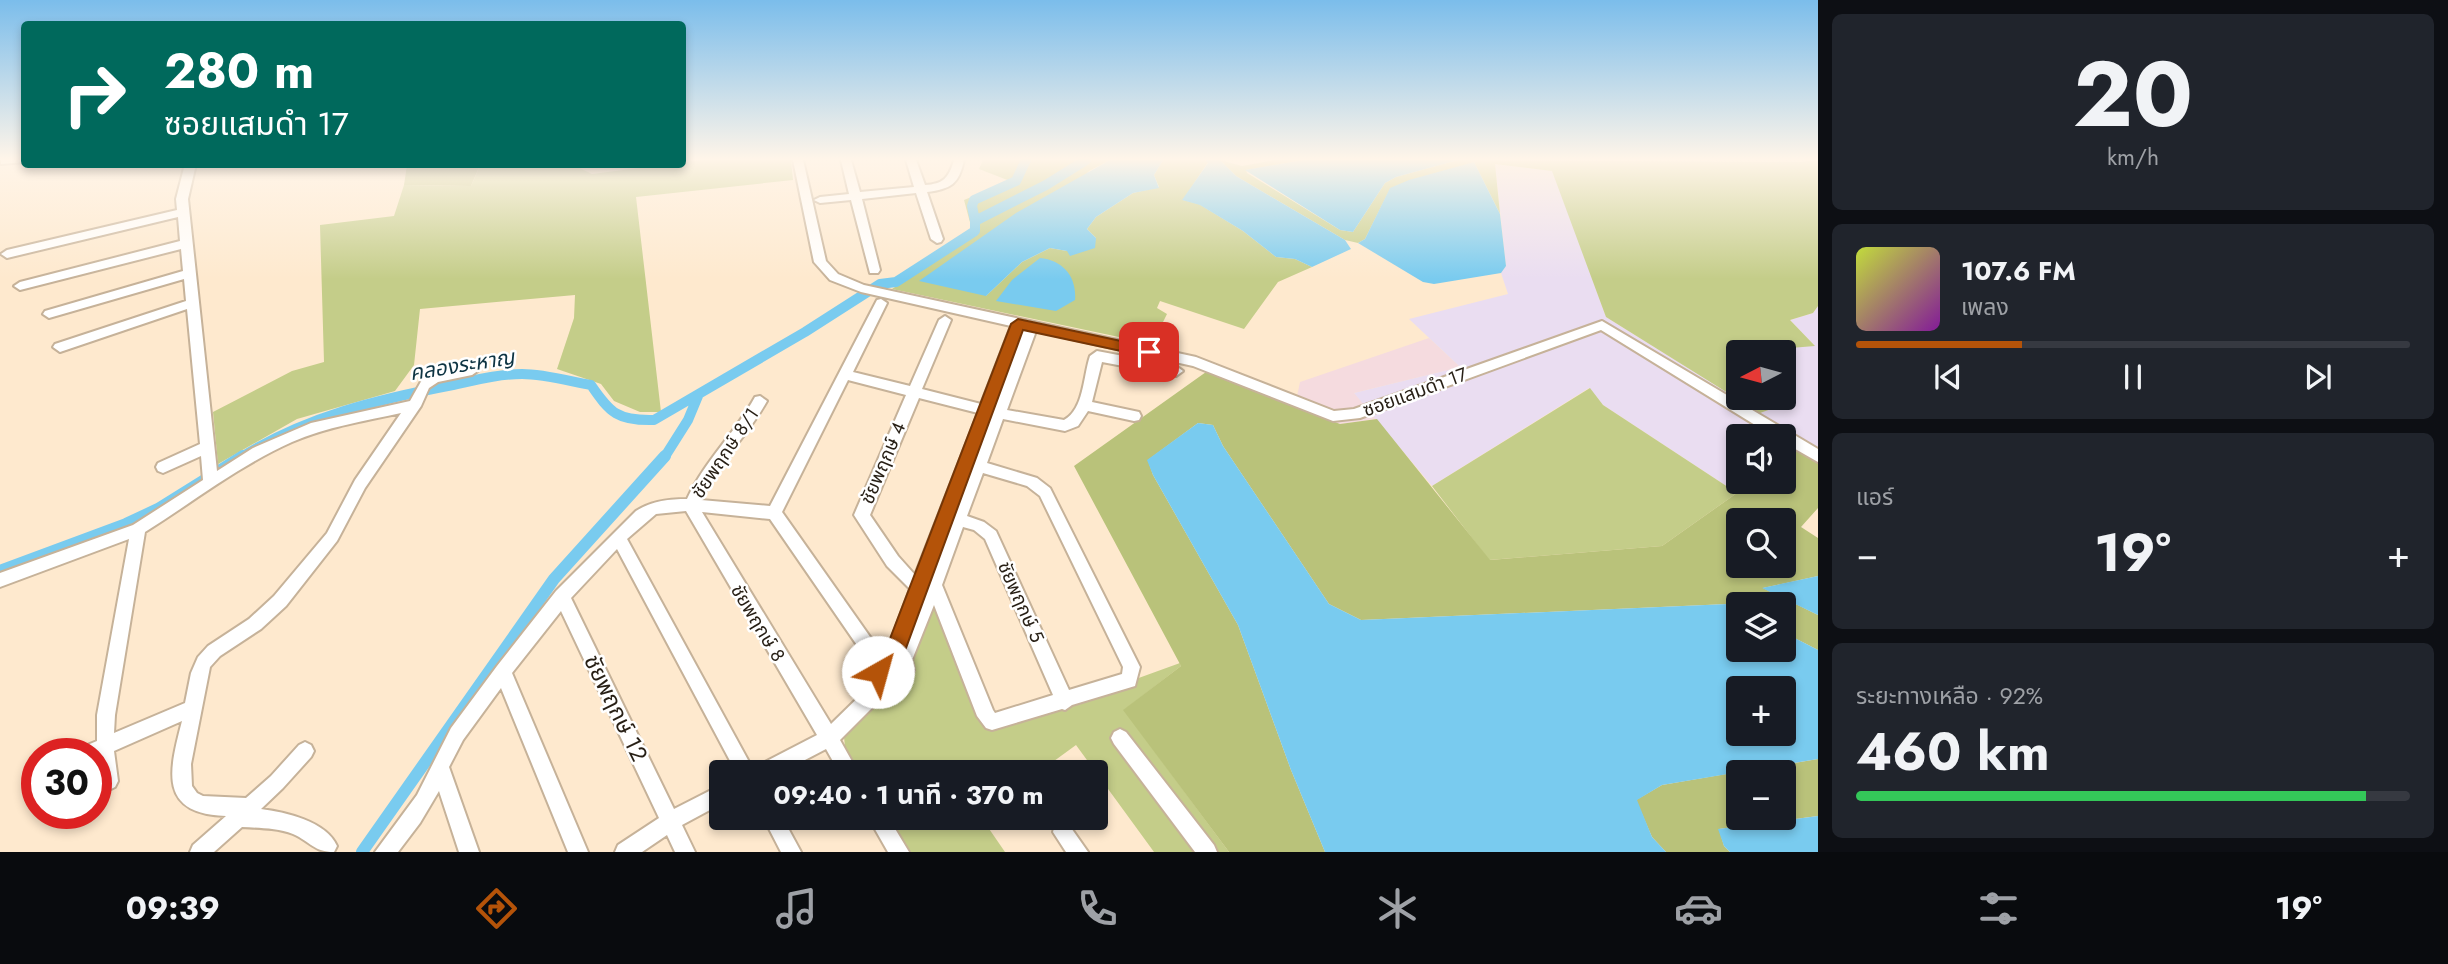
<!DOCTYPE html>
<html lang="th">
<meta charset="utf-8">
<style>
body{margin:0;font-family:Jost,"Noto Sans Thai",sans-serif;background:#20242c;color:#f1f3f6;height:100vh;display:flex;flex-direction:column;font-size:26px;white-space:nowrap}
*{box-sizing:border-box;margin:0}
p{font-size:23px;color:#9ea1a6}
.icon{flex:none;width:38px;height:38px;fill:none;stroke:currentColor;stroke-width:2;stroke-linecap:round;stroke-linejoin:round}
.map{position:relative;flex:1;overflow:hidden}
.side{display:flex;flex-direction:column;gap:14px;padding:14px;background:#0d0f14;width:630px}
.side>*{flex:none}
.guide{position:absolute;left:21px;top:21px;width:665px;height:147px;border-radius:7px;box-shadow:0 4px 10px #0003;background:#00695c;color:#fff;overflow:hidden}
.needle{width:46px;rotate:264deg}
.tools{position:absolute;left:1726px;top:340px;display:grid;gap:14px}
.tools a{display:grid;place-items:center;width:70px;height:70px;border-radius:7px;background:#171b24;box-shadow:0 4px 10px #0003;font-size:35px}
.speed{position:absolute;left:21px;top:738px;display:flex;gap:14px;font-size:35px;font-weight:700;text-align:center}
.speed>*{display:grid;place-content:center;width:91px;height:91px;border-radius:50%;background:#171b24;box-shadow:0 4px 10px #0003;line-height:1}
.speed .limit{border:10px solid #d22;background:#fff;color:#111}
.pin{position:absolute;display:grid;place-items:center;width:60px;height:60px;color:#fff;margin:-30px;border-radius:14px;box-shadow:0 4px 10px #0006}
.me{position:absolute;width:77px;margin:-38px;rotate:38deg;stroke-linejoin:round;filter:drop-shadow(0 0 5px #0008)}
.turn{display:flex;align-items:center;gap:24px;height:147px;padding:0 28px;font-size:32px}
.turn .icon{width:91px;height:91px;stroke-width:2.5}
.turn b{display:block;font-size:49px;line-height:60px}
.big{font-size:52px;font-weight:700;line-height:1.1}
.side .widget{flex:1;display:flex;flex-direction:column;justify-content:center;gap:10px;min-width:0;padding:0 24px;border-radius:10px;background:#20242c}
.side .dial{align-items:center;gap:0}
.dial b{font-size:91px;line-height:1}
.song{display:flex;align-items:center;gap:21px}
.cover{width:84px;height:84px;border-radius:10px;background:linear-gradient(135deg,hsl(70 70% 55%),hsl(290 70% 35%))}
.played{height:7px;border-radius:4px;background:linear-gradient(90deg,#b45309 30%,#363941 30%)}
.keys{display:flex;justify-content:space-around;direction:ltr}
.heat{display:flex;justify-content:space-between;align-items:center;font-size:38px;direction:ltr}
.charge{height:10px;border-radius:5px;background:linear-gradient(90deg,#34c759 92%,#363941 0)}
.trip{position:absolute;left:709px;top:760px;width:399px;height:70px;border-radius:7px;background:#171b24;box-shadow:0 4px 10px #0003;font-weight:700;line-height:70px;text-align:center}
.tabs{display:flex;height:112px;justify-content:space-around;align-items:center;background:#090b0e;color:#9ea1a6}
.tabs .icon{width:49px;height:49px}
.tabs .active{color:#b45309}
.tabs b{font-size:32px;color:#f1f3f6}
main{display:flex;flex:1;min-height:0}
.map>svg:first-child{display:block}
.commercial{fill:#f5dbdf}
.industrial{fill:#eaddf1}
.green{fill:#c4cd89}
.forest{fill:#b9c27a;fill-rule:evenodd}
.water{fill:#79cbef;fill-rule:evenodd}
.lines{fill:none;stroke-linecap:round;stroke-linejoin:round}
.canal-far1{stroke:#79cbef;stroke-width:10}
.canal{stroke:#79cbef;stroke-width:12}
.minor-casing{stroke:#c6b299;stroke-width:4}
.minor{fill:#fff;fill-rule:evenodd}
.route{fill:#b45309;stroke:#753606;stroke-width:2}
.labels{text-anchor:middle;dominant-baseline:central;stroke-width:5;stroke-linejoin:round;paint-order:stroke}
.street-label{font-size:19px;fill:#271f15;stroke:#fff}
.water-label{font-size:21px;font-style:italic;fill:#0e3443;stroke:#fff}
.near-street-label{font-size:23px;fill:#271f15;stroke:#fff}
</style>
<main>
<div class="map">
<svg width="1818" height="852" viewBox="0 0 1818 852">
<rect width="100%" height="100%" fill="#fee9ce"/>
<path class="commercial" d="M1429 338 1460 367 1354 393 1377 419 1340 424 1295 406 1300 382Z"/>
<path class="industrial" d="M1495 164 1553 171 1606 317 1760 413 1788 403 1783 397V352L1744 351 1814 345 1790 320 1813 313 1818 306V508L1783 481V436H1738V481H1748L1737 493 1603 405 1589 388 1432 486 1354 393 1460 367 1409 319 1508 294 1501 273 1506 266Z"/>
<path class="green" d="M702 160H791L793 180 636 197 661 412H640L614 401 601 384 557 369 574 318 575 295 420 309 414 365 395 391 297 419 218 464 213 412 292 371 324 362 320 225 394 216 404 185 471 186 479 168 573 165 592 174Z
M983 160H1110L1089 171 986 296 1022 262 1050 248 1067 251 1096 238 1087 229 1096 217 1133 193 1159 187 1154 175 1163 160H1205L1208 162 1183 200 1199 204 1243 231 1276 257 1295 259 1312 267 1278 282 1244 329 1160 301 1157 308 1167 314 1152 344 892 289 979 231 971 226 964 200 1010 181 979 169Z
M1220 160 1242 166 1274 160H1303L1246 170 1247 173 1340 230 1353 232 1385 183 1396 177 1458 160 1800 162 1818 160V306L1813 313 1790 320 1815 346 1738 352V397H1783L1788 403 1760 413 1606 317 1552 171 1495 164 1500 214 1474 162 1390 189 1365 239 1358 243 1345 240 1236 176Z
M1590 388 1603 405 1737 493 1662 546 1489 560 1432 486Z
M934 600 985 727 995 730 1180 663 1181 666 1124 710 1229 852H1154L1076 745 1039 772H860L845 747 844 737 875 706 905 683 913 662 911 651Z
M888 817H985L983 820 1005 852H910Z"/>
<path class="forest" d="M407 165V164L480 165 471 186 404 185Z
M1206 372 1340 424 1377 419 1490 560 1662 546 1737 493 1748 481H1783V442L1818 460V508L1801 527 1818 538V576L1763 588 1818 615V650L1783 632V604H1738V609L1728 604 1361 620 1329 604 1223 446 1213 425 1198 423 1148 460 1153 475 1238 625 1291 770 1325 852H1229L1123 710 1181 666 1074 466ZM1738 520H1783V565H1738Z
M1818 759V816L1719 829 1724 846 1730 852H1666L1652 837 1636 800 1662 785 1738 772V817H1783V772H1741Z"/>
<path class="water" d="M1110 160H1163L1154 175 1159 188 1133 193 1096 217 1087 229 1096 238 1095 248 1070 256 1067 251 1050 248 1022 262 986 296 919 281 1016 213Z
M1205 160H1220L1236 176 1345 240 1351 249 1312 267 1295 259 1276 257 1243 231 1200 205 1182 200 1208 163Z
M1303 160H1458L1396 177 1385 183 1353 232 1340 230 1245 170Z
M1474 162 1500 214 1506 266 1501 273 1434 284 1423 282 1358 243 1365 239 1390 188 1409 180Z
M1040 258C1063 260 1077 277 1075 300L1056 311 996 301 1012 280Z
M1198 423 1213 425 1223 446 1329 604 1361 620 1728 604 1738 609V649H1783V632L1818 650V759L1662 785 1637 800 1652 837 1666 852H1325L1291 770 1238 625 1153 475 1147 460ZM1738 688H1783V733H1738Z
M1818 576V615L1762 588Z
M1818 816V852H1730L1724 846 1718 829Z"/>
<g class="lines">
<path class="canal-far1" d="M975 221 972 206 974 200 1016 181 1026 160
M240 458C305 417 379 399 453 385 476 380 499 374 522 374 544 374 569 381 591 385 610 413 618 421 654 420L805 332 880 284 896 282 975 231V221L1046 185 1086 160
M664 458 688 420 698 396"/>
<path class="canal" d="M0 571 126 524 158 509 243 456
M362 852 554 579 665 456"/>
<defs>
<path id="minor" d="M1 160H24V162L1 164Z
M793 160H803L826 261 838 274 864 285 1196 357 1334 411 1354 409 1602 321 1818 449V462L1783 442V436H1773L1601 330 1360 418 1333 421 1193 366 1036 331 1007 410 1064 420C1084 409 1083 377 1090 356L1097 351 1176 366 1183 371 1176 376 1102 362 1092 402 1139 412 1141 416 1139 420 1134 421 1088 411 1078 426 1065 431 1003 419 987 463 1037 478 1050 488 1140 667 1135 686 1072 705 1065 710 1062 709 992 730 986 728 977 716 934 605 912 660 914 670 910 682 903 688 889 691 840 740 858 772H839L826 749 782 772H736L617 549 571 598 674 809 721 785V804L682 825 695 852H675L667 835 642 852H615L618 845 659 818 561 611 512 673 588 852H568L501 688 463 740 449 767 479 852H459L439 791 420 823 398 852H375L417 795 451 728 497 666 556 591 636 511C651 501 669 499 687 499 704 462 735 433 755 397L760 396 767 401C748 435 717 464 701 500L770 506 877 300 881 299 887 303 853 372 910 386 939 320 945 316 951 320 922 389 981 404 1011 326 861 292 830 280 814 262ZM1023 328H1024L994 407ZM848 380 906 395 854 515 887 566 910 589 888 648 880 651 782 512ZM919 398 978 413 915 575 898 556 870 515ZM983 473 1027 486 1040 496 1123 667 1122 674 1069 690 996 531 984 522 967 516ZM686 511 817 735 757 766 754 771 627 539 656 514ZM702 512 770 519 870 664V672L874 682 831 724ZM963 527 974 530 985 539 1053 695 995 713 993 710 942 585ZM890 663 897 666V672L894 675 887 672V666Z
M841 160H851L860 192 914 187 906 160H916L925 185C943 184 949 178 954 160H964C959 184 951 189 927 192L943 239 941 242 937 243 931 239 916 193 862 199 880 270 878 273H870L851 200 820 203 814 200 820 197 849 194Z
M185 164H196L188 199 217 471 253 448 311 423 410 401 423 378 440 371 472 365 479 370 472 375 438 382 429 388 421 406 365 488 337 541 286 606 261 629 220 656 210 667 191 764 192 786 197 793 203 796 246 798 271 776 299 745 305 742 311 745 314 751 311 757 283 788 261 809C285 812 326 821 337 846L334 852C314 852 311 842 293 834 277 828 259 828 242 827L214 852H190L193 845 226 816C158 814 169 771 182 721L114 751 118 781 115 787 109 790 103 787 96 754H77L80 748 97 741V715L129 539 0 587V573L133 525 203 480 201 456 163 473 158 471 156 467 158 463 200 444 187 309 60 352 53 347 55 344 186 301 184 279 49 318 43 314 45 311 183 271 181 249 20 290 14 286 20 282 180 241 178 217 7 258 1 254 7 250 177 210 176 199ZM401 413 355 480 327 533 274 596 249 619 208 646 198 657 191 673 185 703 114 733 115 715 145 532C193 502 240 465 292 442 326 427 365 421 401 413Z
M1120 729 1126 732 1214 845 1217 852H1195L1114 744 1111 738 1114 732Z
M37 768V786L33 788 27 785 24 779 27 773Z
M763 817H782L801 852H781Z
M868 817H888L909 852H888Z
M1062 823 1069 825 1088 852H1066L1053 832 1055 825Z"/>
</defs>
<use href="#minor" class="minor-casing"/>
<use href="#minor" class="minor"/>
</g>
<linearGradient id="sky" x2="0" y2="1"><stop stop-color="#7bbdeb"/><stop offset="0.57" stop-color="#fff5e9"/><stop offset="1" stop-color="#fff5e9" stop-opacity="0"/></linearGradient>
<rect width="1818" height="279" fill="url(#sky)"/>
<path class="route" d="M1018 319 1149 347 1156 352 1149 357 1023 330 903 656 900 662 890 665 884 678 878 680 871 678 868 672 876 653 886 649 1011 324Z"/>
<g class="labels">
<g class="street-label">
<text transform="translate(1415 392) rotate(-20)">ซอยแสมดำ 17</text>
<text transform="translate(725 453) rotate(-56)">ชัยพฤกษ์ 8/1</text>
<text transform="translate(883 463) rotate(-67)">ชัยพฤกษ์ 4</text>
<text transform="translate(1021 602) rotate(66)">ชัยพฤกษ์ 5</text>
<text transform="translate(758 623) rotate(59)">ชัยพฤกษ์ 8</text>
</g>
<g class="water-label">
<text transform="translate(462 365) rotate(-9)">คลองระหาญ</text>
</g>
<g class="near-street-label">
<text transform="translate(616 708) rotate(64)">ชัยพฤกษ์ 12</text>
</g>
</g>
</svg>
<div class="tools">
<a><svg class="needle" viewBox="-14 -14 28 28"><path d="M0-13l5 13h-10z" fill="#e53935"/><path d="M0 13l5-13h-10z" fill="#9ea1a6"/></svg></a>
<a><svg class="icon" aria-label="sound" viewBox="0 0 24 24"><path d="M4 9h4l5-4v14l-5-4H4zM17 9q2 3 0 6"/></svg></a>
<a><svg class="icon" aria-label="search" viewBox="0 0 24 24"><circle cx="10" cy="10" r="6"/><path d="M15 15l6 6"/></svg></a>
<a><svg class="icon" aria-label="layers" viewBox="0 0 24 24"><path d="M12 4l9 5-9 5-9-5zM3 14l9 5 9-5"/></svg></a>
<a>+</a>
<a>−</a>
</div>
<div class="speed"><div class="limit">30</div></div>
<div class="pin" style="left:1149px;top:352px;background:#d93025"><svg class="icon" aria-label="arrive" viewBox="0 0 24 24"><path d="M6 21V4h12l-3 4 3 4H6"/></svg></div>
<svg class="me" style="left:878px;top:672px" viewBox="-20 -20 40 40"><circle r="19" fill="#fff"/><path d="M0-13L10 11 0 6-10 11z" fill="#b45309"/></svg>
<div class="trip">09:40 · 1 นาที · 370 m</div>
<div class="guide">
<div class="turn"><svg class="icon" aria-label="right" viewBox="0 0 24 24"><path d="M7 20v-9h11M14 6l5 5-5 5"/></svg><div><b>280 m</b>ซอยแสมดำ 17</div></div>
</div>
</div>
<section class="side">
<div class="widget dial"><b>20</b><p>km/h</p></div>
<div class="widget">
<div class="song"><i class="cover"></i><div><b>107.6 FM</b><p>เพลง</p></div></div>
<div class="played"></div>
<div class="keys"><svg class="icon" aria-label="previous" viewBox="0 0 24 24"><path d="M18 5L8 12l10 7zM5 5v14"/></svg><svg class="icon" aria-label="pause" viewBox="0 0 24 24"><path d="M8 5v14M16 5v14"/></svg><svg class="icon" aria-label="next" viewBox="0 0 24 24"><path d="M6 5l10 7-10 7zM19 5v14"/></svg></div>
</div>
<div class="widget"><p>แอร์</p>
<div class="heat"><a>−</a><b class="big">19°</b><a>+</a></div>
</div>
<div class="widget"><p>ระยะทางเหลือ · 92%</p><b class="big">460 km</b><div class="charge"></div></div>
</section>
</main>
<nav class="tabs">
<b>09:39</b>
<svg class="icon active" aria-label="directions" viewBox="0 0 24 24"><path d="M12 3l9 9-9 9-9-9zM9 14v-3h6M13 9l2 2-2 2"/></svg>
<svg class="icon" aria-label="music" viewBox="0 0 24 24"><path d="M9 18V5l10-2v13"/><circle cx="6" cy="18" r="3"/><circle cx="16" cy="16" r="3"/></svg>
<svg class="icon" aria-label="phone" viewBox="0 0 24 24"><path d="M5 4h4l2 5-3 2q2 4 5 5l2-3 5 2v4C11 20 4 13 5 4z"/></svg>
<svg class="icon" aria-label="climate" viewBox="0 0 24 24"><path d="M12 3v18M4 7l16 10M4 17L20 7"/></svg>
<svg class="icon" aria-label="car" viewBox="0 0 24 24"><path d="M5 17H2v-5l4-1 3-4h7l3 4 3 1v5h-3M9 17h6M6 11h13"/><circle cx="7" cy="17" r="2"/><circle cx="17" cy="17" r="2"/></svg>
<svg class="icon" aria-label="filters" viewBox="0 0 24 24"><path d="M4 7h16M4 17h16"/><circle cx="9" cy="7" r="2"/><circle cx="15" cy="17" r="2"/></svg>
<b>19°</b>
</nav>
